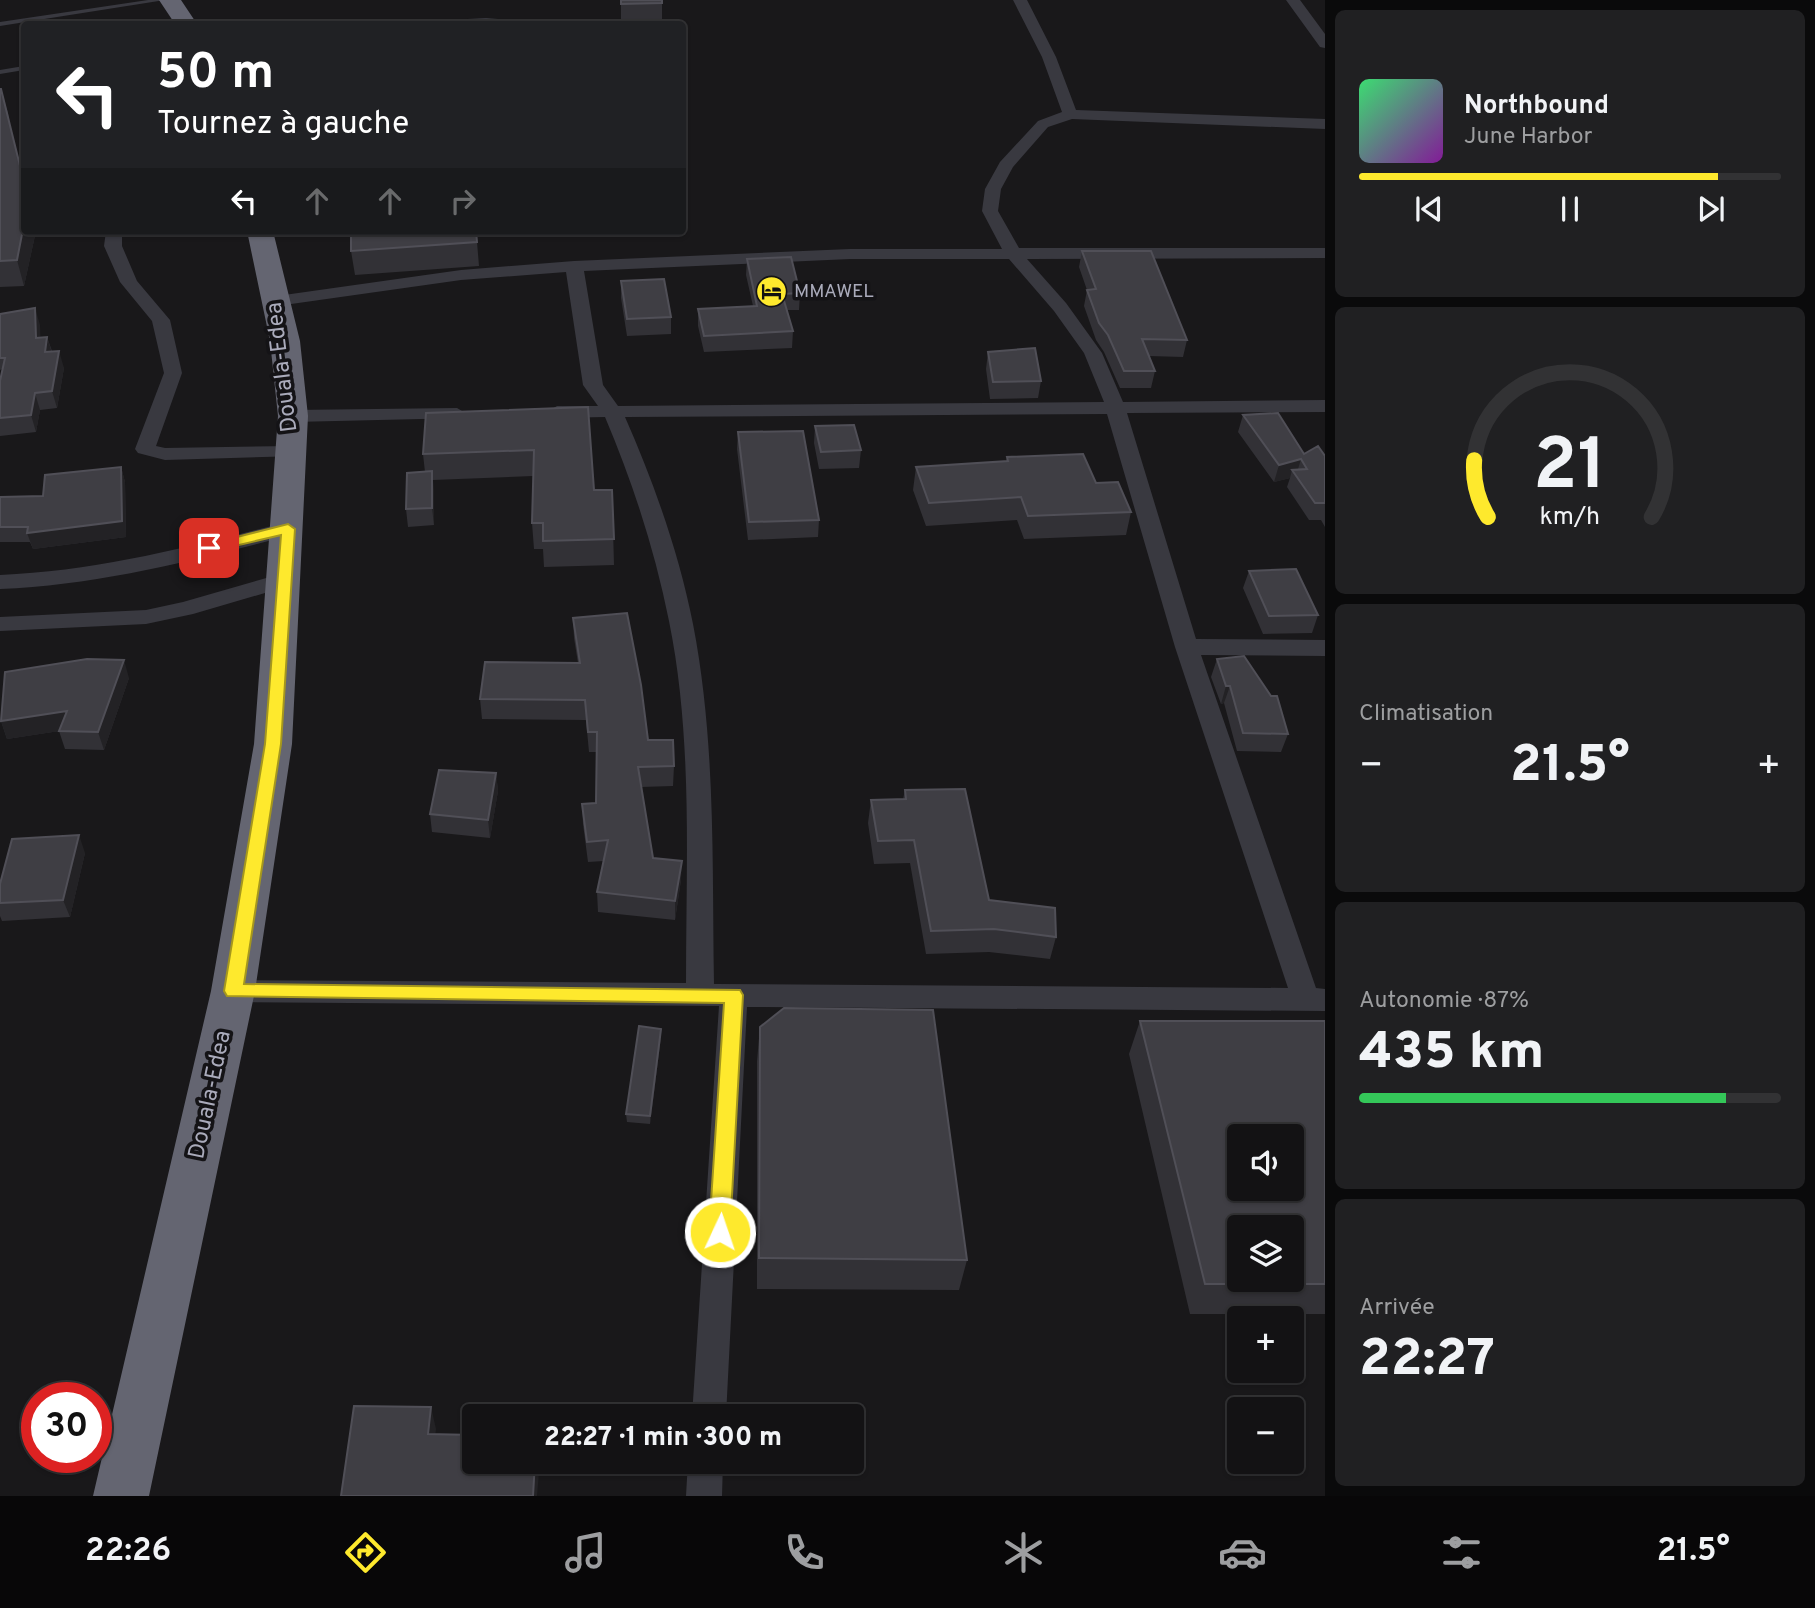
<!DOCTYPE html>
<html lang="fr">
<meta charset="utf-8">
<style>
body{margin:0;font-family:Overpass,sans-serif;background:#202022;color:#f1f3f6;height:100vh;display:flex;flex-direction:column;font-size:26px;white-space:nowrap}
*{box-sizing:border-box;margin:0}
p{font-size:23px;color:#9d9ea0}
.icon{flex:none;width:38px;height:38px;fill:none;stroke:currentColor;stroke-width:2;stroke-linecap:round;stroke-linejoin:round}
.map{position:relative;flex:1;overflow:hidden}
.sheet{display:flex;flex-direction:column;gap:10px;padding:10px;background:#0a0a0b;width:490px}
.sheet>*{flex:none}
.hud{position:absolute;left:21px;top:21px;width:665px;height:214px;border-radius:7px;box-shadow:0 2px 5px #0004,0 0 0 2px #323234;background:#202124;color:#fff;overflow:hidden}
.buttons{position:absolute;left:1227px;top:1124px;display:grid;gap:14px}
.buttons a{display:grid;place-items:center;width:77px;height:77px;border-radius:7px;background:#131214;box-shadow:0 2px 5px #0004,0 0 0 2px #323234;font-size:35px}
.speed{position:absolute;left:21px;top:1382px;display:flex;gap:14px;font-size:35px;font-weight:700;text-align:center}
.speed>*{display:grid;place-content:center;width:91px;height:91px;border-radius:50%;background:#131214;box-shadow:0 2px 5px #0004,0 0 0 2px #323234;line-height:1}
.speed .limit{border:10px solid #d22;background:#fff;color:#111}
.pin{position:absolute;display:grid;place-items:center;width:60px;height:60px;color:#fff;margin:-30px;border-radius:14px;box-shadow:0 4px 10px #0006}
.me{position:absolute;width:77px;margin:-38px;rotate:3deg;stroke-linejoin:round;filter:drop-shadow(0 0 5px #0008)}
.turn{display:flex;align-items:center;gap:24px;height:147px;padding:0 21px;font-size:32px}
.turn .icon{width:91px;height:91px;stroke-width:2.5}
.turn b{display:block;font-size:49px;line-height:60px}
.lanes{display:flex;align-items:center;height:66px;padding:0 21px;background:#0003;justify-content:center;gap:35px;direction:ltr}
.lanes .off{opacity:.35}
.big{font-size:52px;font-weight:800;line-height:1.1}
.sheet .widget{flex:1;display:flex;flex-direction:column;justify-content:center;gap:10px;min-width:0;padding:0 24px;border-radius:10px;background:#202022}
.sheet .dial{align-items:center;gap:0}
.dial svg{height:182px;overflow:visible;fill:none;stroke:#323234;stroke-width:7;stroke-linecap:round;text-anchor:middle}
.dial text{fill:#f1f3f6;stroke:none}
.song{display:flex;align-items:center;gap:21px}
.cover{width:84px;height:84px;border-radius:10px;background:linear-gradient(135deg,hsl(140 70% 55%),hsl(290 70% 35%))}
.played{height:7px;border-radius:4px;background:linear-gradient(90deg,#fee92d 85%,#323234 85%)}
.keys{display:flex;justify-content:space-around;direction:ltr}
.heat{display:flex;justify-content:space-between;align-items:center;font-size:38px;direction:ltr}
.charge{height:10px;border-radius:5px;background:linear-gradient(90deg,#34c759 87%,#323234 0)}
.trip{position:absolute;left:462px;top:1404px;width:402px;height:70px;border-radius:7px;background:#131214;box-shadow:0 2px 5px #0004,0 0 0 2px #323234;font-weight:800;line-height:70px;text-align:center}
.tab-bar{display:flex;height:112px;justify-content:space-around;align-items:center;background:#080708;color:#9d9ea0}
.tab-bar .icon{width:49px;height:49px}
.tab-bar .current{color:#fee92d}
.tab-bar b{font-size:32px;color:#f1f3f6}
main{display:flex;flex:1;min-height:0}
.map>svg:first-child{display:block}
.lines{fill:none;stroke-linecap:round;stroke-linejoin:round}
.lane{fill:#393940;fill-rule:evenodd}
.street{fill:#393940;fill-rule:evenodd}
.highway{fill:#646571;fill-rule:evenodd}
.wall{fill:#323136}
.shaded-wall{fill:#232225}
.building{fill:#3f3e44;stroke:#504f57;stroke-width:2;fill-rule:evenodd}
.route{fill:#fee92d;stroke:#a5971d;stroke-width:2}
.labels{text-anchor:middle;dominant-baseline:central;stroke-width:7;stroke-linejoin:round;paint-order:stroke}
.far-poi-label{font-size:19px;fill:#aaabbb;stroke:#141316;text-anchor:start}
.street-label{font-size:23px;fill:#aaabbb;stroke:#141316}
</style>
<main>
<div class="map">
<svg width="1325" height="1496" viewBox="0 0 1325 1496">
<rect width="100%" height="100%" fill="#19181a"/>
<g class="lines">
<path class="lane" d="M148 0H165L0 26V22Z
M486 18 532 22 535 24 486 22 409 24 412 22Z
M24 66V70L0 74V70Z"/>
<path class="street" d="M1013 0H1027L1056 57 1076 110 1325 119V129L1072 119 1048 127 1013 167 1001 189 998 211 1019 248H1325V258L1027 259 1066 303 1102 353 1123 402 1325 400V412L1127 413 1196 639 1325 640V656L1201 655 1316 988 1325 989V1011L747 1007 726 1416H692L719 1006 233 1002 223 999 219 991 223 983 233 980 686 983C686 863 693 739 669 621 655 551 633 483 605 417L557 418 547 412 557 406H598L583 385 566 272 461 280 277 306 268 301 277 296 461 270 574 261 850 249H1002L982 211 985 189 1000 162 1038 121 1062 112 1042 57ZM850 259H1009L1054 311 1084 353 1104 402 618 406 603 385 584 271ZM1107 414 1175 647 1288 988 714 984C712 864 716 742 693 624 679 553 654 483 625 417Z
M1286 0H1300L1325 34V48L1320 47Z
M106 231H122V246L137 281 170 320 182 373 156 446 165 448 292 446 299 448 302 452 299 456 165 460 138 453 135 449 164 373 152 321 120 282 104 246Z
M457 408 467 414 464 418 293 422 283 416 293 410Z
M288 522 296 524 299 529 296 534C198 559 101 585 0 589V575C99 571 193 546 288 522Z
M284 573 292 575 295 580 292 585 193 614 146 624 0 631V617L146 610 183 602Z
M688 1461H723L722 1496H686Z"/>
<path class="highway" d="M159 0H181L197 24H175Z
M247 231H273L300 341 308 416 292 744 255 991 149 1496H93L211 991 254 744 278 416 270 341Z"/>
</g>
<path class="wall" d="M621 0H662V22H621Z
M0 89 8 113 24 231H36L24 286 0 287Z
M477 242 479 266 355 275 351 251Z
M1082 251 1187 340 1183 357 1149 356 1155 371 1151 388H1120L1104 352 1096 340 1084 306 1087 290 1079 267Z
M747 259 800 293 799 310H787L793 331 792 348 704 352 698 326V309L753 306 746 275Z
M621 281 671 317V334L627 336 621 298Z
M0 314 40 325V337H47L52 351 64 368 57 408 40 410 36 432 0 436V381L2 369 0 370Z
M988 352 1041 381 1038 398 990 399 986 369Z
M588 407 594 490H612L614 565 544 567 543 549H534L532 523 533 476 433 480 434 525 408 527 406 509 425 472 423 454Z
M1243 415 1304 454 1325 456V527L1321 520H1309L1287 487 1290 478 1274 482 1238 432Z
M815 426 861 450 859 468 819 469 814 443Z
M738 432 819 520 818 537 748 540 737 449Z
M1007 457 1096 483 1131 512 1126 535 1024 539 1017 520 926 526 913 490 916 467 1006 461Z
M121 467 125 482 126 537 33 549 30 542H0V497L43 496Z
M1249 571 1318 615 1312 633 1263 634 1243 588Z
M573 618 648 740 674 766 673 786 641 787 653 858 681 880 675 920 598 912 597 892 604 861 588 862 583 824 582 804 596 803 597 752H589L586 720 482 719 480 699 578 663 574 638Z
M1217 659 1288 734 1281 752 1237 751 1224 703 1221 704 1211 677Z
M129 678 104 750 65 749 59 731 7 739 1 721Z
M496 773 498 791 490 838 432 832 430 814Z
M905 790 989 900 1056 937 1050 959 989 952 926 954 910 863 874 864 868 823 871 800 903 799Z
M85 853 70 917 2 921 0 916V884Z
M1140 1021H1325V1314H1190L1129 1054Z
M760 1027 967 1260 959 1290 757 1289V1061Z
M661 1037 650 1124 627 1122 626 1114Z"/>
<path class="shaded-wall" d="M1 89 24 178V182Z
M24 224V231H36L24 286 17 260Z
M35 308 40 325 41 354 36 338Z
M47 337 52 353 45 352Z
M59 351 64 368 57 408 52 391Z
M35 393 40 410 36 432 31 415Z
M1301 459 1296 476 1292 470 1290 478 1274 482 1279 465Z
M121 467 125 482 126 537 33 549 27 533Z
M432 471 434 489V525L432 508Z
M124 660 129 678 104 750 98 732Z
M1226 686H1230L1224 703 1221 704Z
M67 711 73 729 7 739 1 721Z
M496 773 498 791 490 838 488 820Z
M79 835 85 853 70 917 63 900Z
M682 861 681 880 675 920V901Z
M661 1029V1037L650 1124V1116Z
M431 1407 436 1429 433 1455 428 1434Z
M535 1461H540L537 1496H533Z"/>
<path class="building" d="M621 0H662V3L621 4Z
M0 89H1L24 182V224L17 260 0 261Z
M351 231H476L477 242 351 251Z
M1082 251H1151L1187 340 1142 339 1155 371H1124L1108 335 1099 323 1087 290 1096 289Z
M791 257 800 293 782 294 793 331 704 336 698 309 757 306 747 259Z
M664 279 671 317 627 319 621 281Z
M35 308 36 338 47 337 45 352 59 351 52 391 35 393 31 415 0 418V381L5 358H0V314Z
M1035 348 1041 381 993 382 988 352Z
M588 407 594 490H612L614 539 543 541V523H532L534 450 423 454 426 413Z
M1278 413 1304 454 1318 446 1325 456V503H1315L1292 470 1307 469 1301 459 1279 465 1243 415Z
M854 425 861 450 821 452 815 426Z
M803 431 819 520 749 522 738 432Z
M1083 454 1096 483 1118 482 1131 512 1028 516 1021 497 929 503 916 467 1008 461 1007 457Z
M121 467 122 521 27 533 28 527H0V497L43 496 45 475Z
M432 471V508L406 509 407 473Z
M1296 569 1318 615 1269 616 1249 571Z
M627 613 641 685 648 740H673L674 766 638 767 653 858 682 861 675 901 597 892 608 840 587 842 582 804 596 803 597 732H588L585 700 480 699 485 662 580 663 573 618Z
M1244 656 1271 696H1277L1288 734 1243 733 1230 686H1226L1217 659Z
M87 659 124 660 98 732 59 731 67 711 1 721 5 672Z
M439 770 496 773 488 820 430 814Z
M965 789 989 900 1055 908 1056 937 994 929 931 931 914 840 878 841 871 800 906 799 905 790Z
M79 835 63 900 0 903V884L12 839Z
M784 1008 933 1010 967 1260 759 1258 760 1027Z
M1140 1021H1325V1284H1205ZM1239 1136H1292V1188H1239ZM1239 1227H1292V1279H1239Z
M639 1026 661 1029 650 1116 626 1114Z
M354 1406 431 1407 428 1434 474 1435V1461H535L533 1496H341Z"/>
<path class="route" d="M288 524 295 529 281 744 244 984 740 990 743 995 730 1232 727 1238 720 1241 713 1238 709 1232 724 1003 227 996 224 991 265 744 281 535 209 552 202 548 205 545Z"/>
<defs>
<symbol id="hotel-disc" viewBox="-11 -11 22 22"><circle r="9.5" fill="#fee92d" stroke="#141316"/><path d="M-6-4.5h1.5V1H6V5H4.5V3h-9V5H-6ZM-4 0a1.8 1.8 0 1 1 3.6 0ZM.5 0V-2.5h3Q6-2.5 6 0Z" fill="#111"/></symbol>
</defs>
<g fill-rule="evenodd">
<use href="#hotel-disc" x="754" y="274" width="35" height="35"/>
</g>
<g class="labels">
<g class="far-poi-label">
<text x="794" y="292">MMAWEL</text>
</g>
<g class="street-label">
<text transform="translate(283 367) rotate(-97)">Douala-Edea</text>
<text transform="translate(211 1095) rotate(-78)">Douala-Edea</text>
</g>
</g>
</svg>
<div class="buttons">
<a><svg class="icon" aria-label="sound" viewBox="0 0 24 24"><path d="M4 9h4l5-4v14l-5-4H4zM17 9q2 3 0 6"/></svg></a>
<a><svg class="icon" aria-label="layers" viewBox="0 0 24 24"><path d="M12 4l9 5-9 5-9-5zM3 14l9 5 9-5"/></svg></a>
<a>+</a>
<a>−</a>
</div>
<div class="speed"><div class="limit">30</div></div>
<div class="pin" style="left:209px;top:548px;background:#d93025"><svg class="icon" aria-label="arrive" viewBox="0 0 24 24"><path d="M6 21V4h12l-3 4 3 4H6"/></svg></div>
<svg class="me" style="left:720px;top:1232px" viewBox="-20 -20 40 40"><circle r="17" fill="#fee92d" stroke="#fff" stroke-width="3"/><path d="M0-11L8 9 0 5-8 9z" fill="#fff"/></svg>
<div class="trip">22:27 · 1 min · 300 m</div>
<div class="hud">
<div class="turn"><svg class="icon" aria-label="left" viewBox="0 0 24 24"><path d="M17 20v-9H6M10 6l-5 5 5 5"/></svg><div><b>50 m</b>Tournez à gauche</div></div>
<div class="lanes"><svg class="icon" aria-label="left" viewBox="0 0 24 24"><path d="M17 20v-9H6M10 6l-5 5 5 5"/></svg><svg class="icon off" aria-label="ahead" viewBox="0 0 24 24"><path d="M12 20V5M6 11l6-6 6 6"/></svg><svg class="icon off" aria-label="ahead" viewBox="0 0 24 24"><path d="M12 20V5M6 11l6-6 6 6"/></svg><svg class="icon off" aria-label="right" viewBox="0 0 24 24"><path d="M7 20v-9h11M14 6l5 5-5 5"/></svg></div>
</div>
</div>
<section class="sheet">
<div class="widget">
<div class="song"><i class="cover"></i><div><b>Northbound</b><p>June Harbor</p></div></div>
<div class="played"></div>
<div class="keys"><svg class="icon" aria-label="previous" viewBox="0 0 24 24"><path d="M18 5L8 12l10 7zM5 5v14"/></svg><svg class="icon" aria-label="pause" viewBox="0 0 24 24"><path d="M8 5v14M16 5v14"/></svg><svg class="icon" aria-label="next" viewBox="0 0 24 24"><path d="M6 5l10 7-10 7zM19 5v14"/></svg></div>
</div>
<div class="widget dial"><svg viewBox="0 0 100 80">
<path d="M14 69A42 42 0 1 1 86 69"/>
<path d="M14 69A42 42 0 0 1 8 44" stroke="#fee92d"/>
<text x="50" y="56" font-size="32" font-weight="700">21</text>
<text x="50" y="72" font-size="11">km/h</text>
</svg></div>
<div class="widget"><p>Climatisation</p>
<div class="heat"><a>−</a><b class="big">21.5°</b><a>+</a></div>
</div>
<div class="widget"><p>Autonomie · 87%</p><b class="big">435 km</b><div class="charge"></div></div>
<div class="widget"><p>Arrivée</p><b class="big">22:27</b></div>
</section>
</main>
<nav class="tab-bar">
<b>22:26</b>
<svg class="icon current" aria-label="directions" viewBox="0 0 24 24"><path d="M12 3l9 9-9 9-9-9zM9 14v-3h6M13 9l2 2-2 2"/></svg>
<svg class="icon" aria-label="music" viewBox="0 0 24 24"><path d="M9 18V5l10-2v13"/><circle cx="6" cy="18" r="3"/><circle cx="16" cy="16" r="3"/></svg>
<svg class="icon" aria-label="phone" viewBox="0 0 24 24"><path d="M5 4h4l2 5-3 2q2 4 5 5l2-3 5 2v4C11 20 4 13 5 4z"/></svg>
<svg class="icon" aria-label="climate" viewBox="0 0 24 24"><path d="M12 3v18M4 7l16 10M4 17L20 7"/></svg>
<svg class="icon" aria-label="car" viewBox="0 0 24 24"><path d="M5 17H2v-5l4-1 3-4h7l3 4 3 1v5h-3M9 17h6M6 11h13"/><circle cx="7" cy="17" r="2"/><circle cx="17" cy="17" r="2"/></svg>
<svg class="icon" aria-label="filters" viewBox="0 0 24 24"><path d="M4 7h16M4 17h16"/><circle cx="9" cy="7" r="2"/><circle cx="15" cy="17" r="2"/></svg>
<b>21.5°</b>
</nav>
